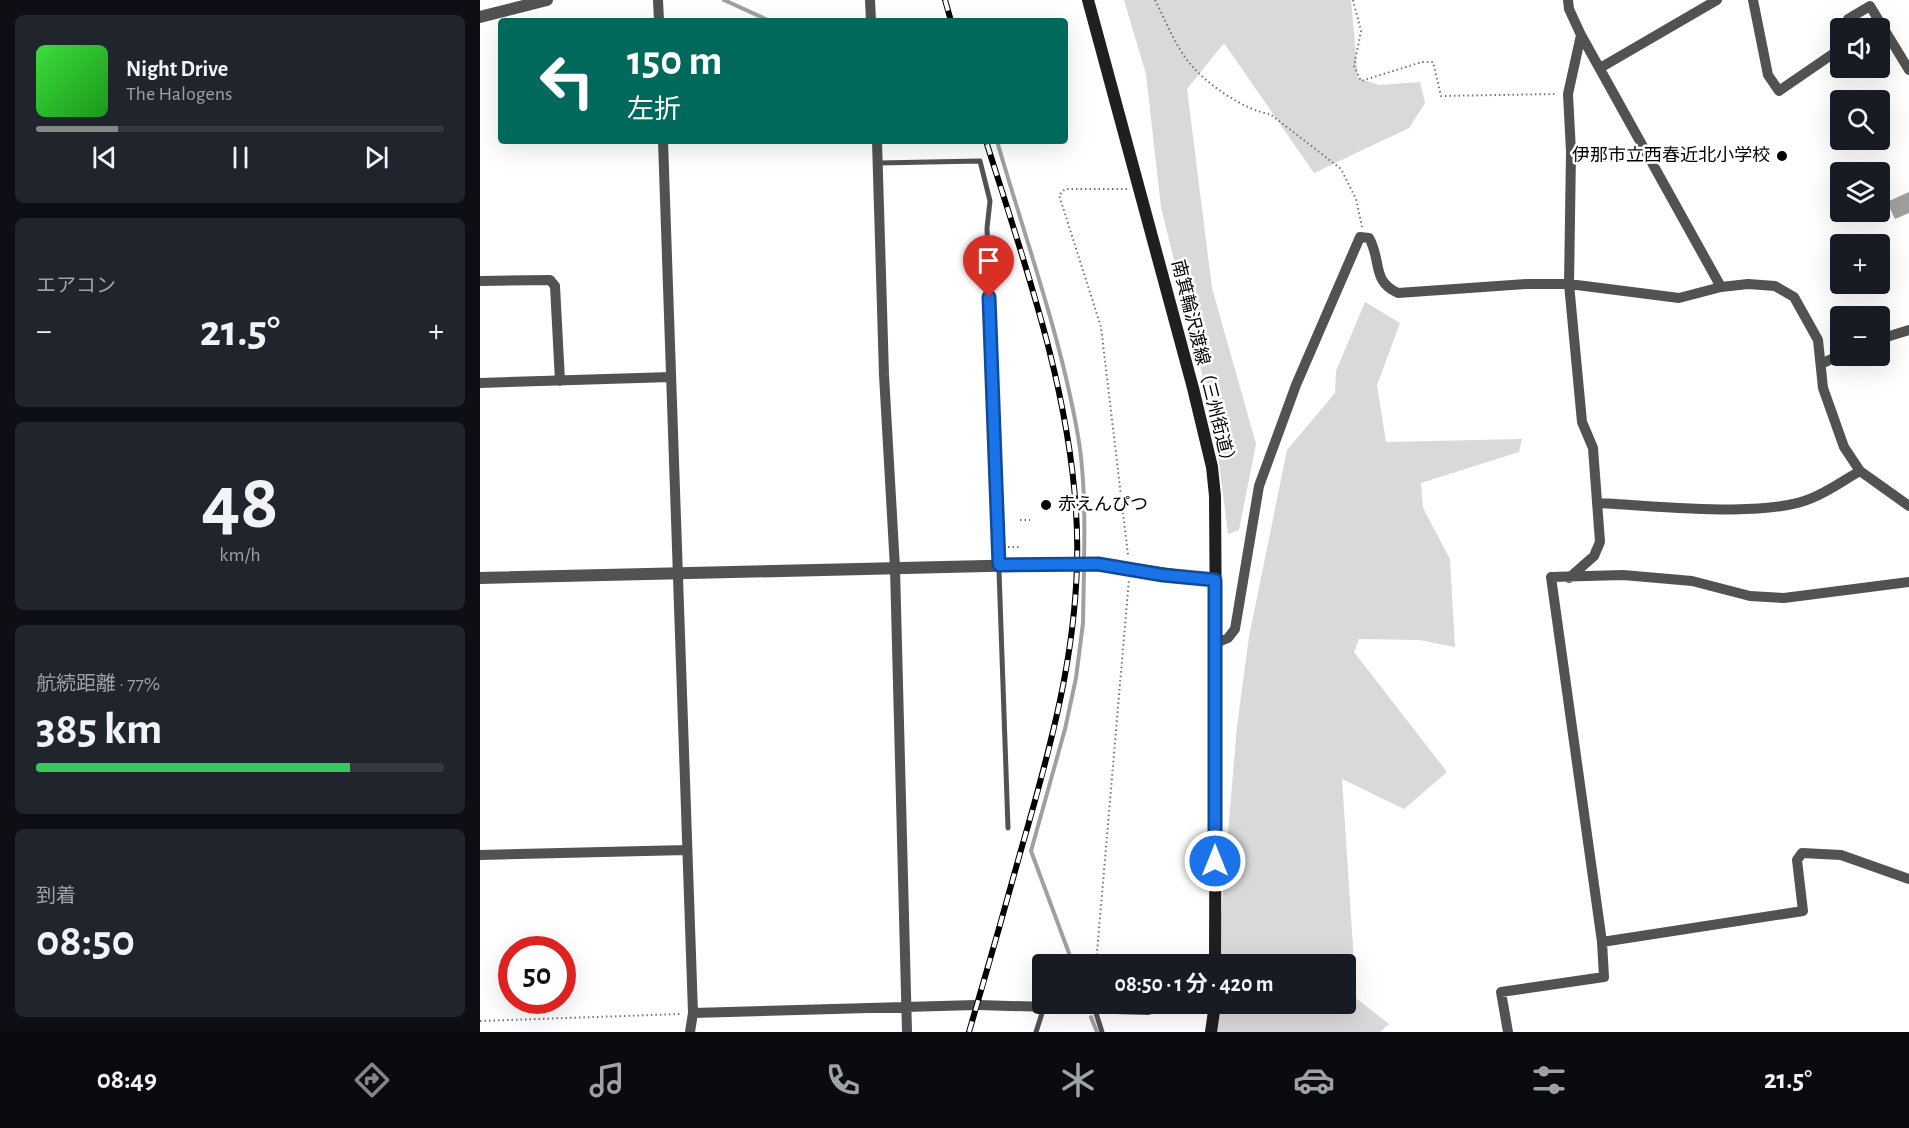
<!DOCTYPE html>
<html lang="ja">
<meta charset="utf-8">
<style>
body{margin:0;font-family:"Alegreya Sans","Noto Sans JP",sans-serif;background:#20242c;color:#f1f3f6;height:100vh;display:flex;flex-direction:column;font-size:22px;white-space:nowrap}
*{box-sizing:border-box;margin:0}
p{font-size:20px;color:#9ea1a6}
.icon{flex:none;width:33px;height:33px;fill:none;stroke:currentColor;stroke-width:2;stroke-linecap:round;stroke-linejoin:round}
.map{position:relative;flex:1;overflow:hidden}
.drawer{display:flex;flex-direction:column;gap:15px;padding:15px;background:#0d0f14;width:480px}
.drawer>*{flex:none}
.hud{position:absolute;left:18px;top:18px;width:570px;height:126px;border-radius:6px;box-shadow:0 6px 24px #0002;background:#00695c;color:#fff;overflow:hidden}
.fabs{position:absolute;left:1350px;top:18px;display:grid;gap:12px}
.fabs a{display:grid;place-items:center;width:60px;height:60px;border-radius:6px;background:#171b24;box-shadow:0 6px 24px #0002;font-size:30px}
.speed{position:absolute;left:18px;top:936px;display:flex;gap:12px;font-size:30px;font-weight:700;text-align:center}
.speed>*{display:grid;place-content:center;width:78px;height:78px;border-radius:50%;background:#171b24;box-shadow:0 6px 24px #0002;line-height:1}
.speed .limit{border:9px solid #d22;background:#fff;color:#111}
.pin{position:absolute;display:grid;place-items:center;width:51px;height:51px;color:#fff;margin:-62px -26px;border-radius:50% 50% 50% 0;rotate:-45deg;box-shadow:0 0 6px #0007}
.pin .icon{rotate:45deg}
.me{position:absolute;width:66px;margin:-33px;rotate:0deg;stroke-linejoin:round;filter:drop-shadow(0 0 4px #0008)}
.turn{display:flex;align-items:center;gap:21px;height:126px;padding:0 30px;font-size:27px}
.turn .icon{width:78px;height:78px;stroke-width:2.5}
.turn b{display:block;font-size:42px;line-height:51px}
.big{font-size:45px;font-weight:700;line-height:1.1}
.drawer .tile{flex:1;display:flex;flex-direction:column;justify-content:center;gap:9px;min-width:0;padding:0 21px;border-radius:9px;background:#20242c}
.drawer .dial{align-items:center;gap:0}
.dial b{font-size:78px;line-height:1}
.song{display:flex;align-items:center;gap:18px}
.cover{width:72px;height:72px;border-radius:9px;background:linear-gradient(135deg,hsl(120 70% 55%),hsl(120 70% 35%))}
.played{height:6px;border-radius:3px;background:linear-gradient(90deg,#858687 20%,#363941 20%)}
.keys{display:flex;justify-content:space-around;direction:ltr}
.heat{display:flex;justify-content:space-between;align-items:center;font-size:33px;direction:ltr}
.charge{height:9px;border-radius:4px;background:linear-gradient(90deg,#34c759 77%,#363941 0)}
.trip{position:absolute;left:552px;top:954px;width:324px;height:60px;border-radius:6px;background:#171b24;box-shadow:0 6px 24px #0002;font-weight:700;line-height:60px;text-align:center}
.dock{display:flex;height:96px;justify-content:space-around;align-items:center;background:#090b0e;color:#9ea1a6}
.dock .icon{width:42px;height:42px}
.dock .selected{color:#858687}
.dock b{font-size:27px;color:#f1f3f6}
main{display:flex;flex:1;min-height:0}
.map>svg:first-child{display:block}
.green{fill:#d9d9d9}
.water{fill:#a0a0a0}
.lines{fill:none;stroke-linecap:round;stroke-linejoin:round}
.stream{stroke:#a0a0a0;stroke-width:4}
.path{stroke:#747474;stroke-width:2;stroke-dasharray:1.5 3;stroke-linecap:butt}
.service{stroke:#525252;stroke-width:5}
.minor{stroke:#525252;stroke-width:10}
.tertiary{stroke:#525252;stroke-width:12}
.secondary{stroke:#1f1f1f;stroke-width:12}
.rail-casing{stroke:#000;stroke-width:6}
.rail{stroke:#fff;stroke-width:4;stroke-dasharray:11;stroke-linecap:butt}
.route-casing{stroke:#114b97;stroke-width:15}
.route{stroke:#1a73e8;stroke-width:10}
.poi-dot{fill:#000;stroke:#fff;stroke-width:2}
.labels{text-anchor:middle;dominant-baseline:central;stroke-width:5;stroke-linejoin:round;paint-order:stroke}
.poi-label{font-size:18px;fill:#000;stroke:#fff;text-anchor:end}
.street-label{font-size:18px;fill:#000;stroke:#fff}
</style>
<main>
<section class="drawer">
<div class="tile">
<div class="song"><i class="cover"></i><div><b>Night Drive</b><p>The Halogens</p></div></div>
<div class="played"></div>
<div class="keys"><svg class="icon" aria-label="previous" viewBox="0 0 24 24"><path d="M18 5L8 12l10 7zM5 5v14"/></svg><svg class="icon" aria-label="pause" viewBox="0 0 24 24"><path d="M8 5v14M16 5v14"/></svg><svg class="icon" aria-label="next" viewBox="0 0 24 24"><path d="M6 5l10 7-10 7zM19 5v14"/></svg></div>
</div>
<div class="tile"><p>エアコン</p>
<div class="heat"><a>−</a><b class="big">21.5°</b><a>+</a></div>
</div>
<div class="tile dial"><b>48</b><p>km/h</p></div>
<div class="tile"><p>航続距離 · 77%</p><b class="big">385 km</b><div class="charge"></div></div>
<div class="tile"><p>到着</p><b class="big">08:50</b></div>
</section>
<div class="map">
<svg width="1429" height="1032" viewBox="0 0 1429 1032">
<rect width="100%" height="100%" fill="#fff"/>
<path class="green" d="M644 0H871L878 78 899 85 940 82 945 103 929 128 834 173 744 43 707 89 732 288 776 444 759 530 748 534 734 423 681 207 666 74Z
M885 302 920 323 897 385 906 442 1042 439 1039 452 941 483 943 508 970 559 975 647 939 640 879 639 874 652 967 772 924 809 862 779 874 962 868 992 909 1024 900 1032H731L734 1004H866V964H737L757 726 769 637 807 450 855 393 856 371Z"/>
<path class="water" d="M1429 192V213L1415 219 1407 202Z"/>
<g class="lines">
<path class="stream" d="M244 0 290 21
M517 141C545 238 581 337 598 436 605 476 605 518 604 559
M593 964 551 851 585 729 596 678 603 623 604 569
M611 1017 617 1032"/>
<path class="path" d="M675 0C686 21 696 48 712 66 728 85 766 111 790 114L861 169 876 199 882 227
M873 0 881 31 874 66 881 81 942 62H953L961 96 1076 94
M647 189H585L579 195 621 327 648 555
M540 520H550
M528 547H539
M616 964 649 579
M0 1021 201 1014"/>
<path class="service" d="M398 163 500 161 510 201 507 228 528 828
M615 1010 622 1032
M556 1032 564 1007"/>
<path class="minor" d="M178 0 179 21
M390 0 391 21
M1088 0 1089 9 1101 35 1241 287
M1273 0 1288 75 1299 91 1360 49
M1366 28 1368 19 1390 6 1429 70
M1120 68 1237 0
M183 141 213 1013 210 1032
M397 141 404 375 415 568 427 1032
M0 281 70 280 75 286 80 381
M1400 339 1429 330
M1341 364 1360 355
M0 383 191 377
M1117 503C1172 505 1285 519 1332 498 1349 491 1364 480 1380 471
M1089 578 1114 556 1120 542 1113 448 1102 422 1089 284 1091 152 1088 94 1101 35
M736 643 748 638 755 629 779 486 816 385 880 237 889 238C902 260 891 281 918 293L1047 284H1089L1199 298 1241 287 1268 284 1295 286 1314 297 1338 340 1343 388 1364 447 1380 471 1429 506
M0 855 207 850
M1122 942 1323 911 1317 860 1322 853 1361 855 1429 879
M498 1005 668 1010 686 1004
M213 1013 496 1005
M1028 1032 1021 992 1124 977 1122 942 1071 577 1143 575 1212 581 1270 596 1304 598 1429 582"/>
<path class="tertiary" d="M0 17 67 0
M0 578 596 564C642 565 689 576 735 580"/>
<path class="secondary" d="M608 0 713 388 732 467 735 496 736 643 735 964
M731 1032 735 1004"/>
<defs>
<path id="rail" d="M465 0 471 21
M489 1032C507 971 524 911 541 850 573 740 604 628 596 511 588 384 544 262 506 141"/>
</defs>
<use href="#rail" class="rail-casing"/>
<use href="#rail" class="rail"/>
</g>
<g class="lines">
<defs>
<path id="route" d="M509 297 519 565 618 564 683 575 735 580V861"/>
</defs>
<use href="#route" class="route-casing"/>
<use href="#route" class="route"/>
</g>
<g class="poi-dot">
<circle cx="1302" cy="156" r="6"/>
<circle cx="566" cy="505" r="6"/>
</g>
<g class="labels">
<g class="poi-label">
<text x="1290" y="156">伊那市立西春近北小学校</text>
<text x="578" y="505" text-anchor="start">赤えんぴつ</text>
</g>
<g class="street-label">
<text transform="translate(723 365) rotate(76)">南箕輪沢渡線（三州街道）</text>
</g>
</g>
</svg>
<div class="fabs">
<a><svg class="icon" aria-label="sound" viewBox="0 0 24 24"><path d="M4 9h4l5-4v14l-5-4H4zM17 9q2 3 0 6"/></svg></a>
<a><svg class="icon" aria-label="search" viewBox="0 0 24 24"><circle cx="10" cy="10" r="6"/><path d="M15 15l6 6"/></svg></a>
<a><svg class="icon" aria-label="layers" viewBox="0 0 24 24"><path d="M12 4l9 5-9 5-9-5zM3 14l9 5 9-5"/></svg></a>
<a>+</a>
<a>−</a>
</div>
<div class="speed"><div class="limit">50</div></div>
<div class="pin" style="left:509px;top:297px;background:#d93025"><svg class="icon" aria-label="arrive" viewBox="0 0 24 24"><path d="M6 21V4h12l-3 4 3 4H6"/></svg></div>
<svg class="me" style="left:735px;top:861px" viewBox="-20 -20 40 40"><circle r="17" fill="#1a73e8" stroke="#fff" stroke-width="3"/><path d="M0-11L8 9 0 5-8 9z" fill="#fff"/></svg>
<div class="trip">08:50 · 1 分 · 420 m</div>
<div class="hud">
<div class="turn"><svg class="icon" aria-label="left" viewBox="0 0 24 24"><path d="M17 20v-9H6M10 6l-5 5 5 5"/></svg><div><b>150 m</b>左折</div></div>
</div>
</div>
</main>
<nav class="dock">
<b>08:49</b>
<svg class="icon selected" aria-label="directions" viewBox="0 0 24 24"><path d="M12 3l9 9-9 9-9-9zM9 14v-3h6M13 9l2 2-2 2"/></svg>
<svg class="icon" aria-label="music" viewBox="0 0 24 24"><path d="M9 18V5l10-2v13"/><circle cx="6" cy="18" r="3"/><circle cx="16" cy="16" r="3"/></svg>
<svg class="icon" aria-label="phone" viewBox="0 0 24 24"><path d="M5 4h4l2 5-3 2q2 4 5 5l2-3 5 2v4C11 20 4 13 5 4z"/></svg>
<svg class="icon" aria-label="climate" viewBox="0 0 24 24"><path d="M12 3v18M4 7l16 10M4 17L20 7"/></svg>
<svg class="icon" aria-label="car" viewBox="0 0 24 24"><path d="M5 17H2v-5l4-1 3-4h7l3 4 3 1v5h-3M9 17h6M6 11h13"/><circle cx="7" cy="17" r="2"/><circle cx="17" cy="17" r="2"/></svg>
<svg class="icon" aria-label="filters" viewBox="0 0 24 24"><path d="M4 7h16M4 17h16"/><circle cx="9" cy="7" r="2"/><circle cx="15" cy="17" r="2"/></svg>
<b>21.5°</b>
</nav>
